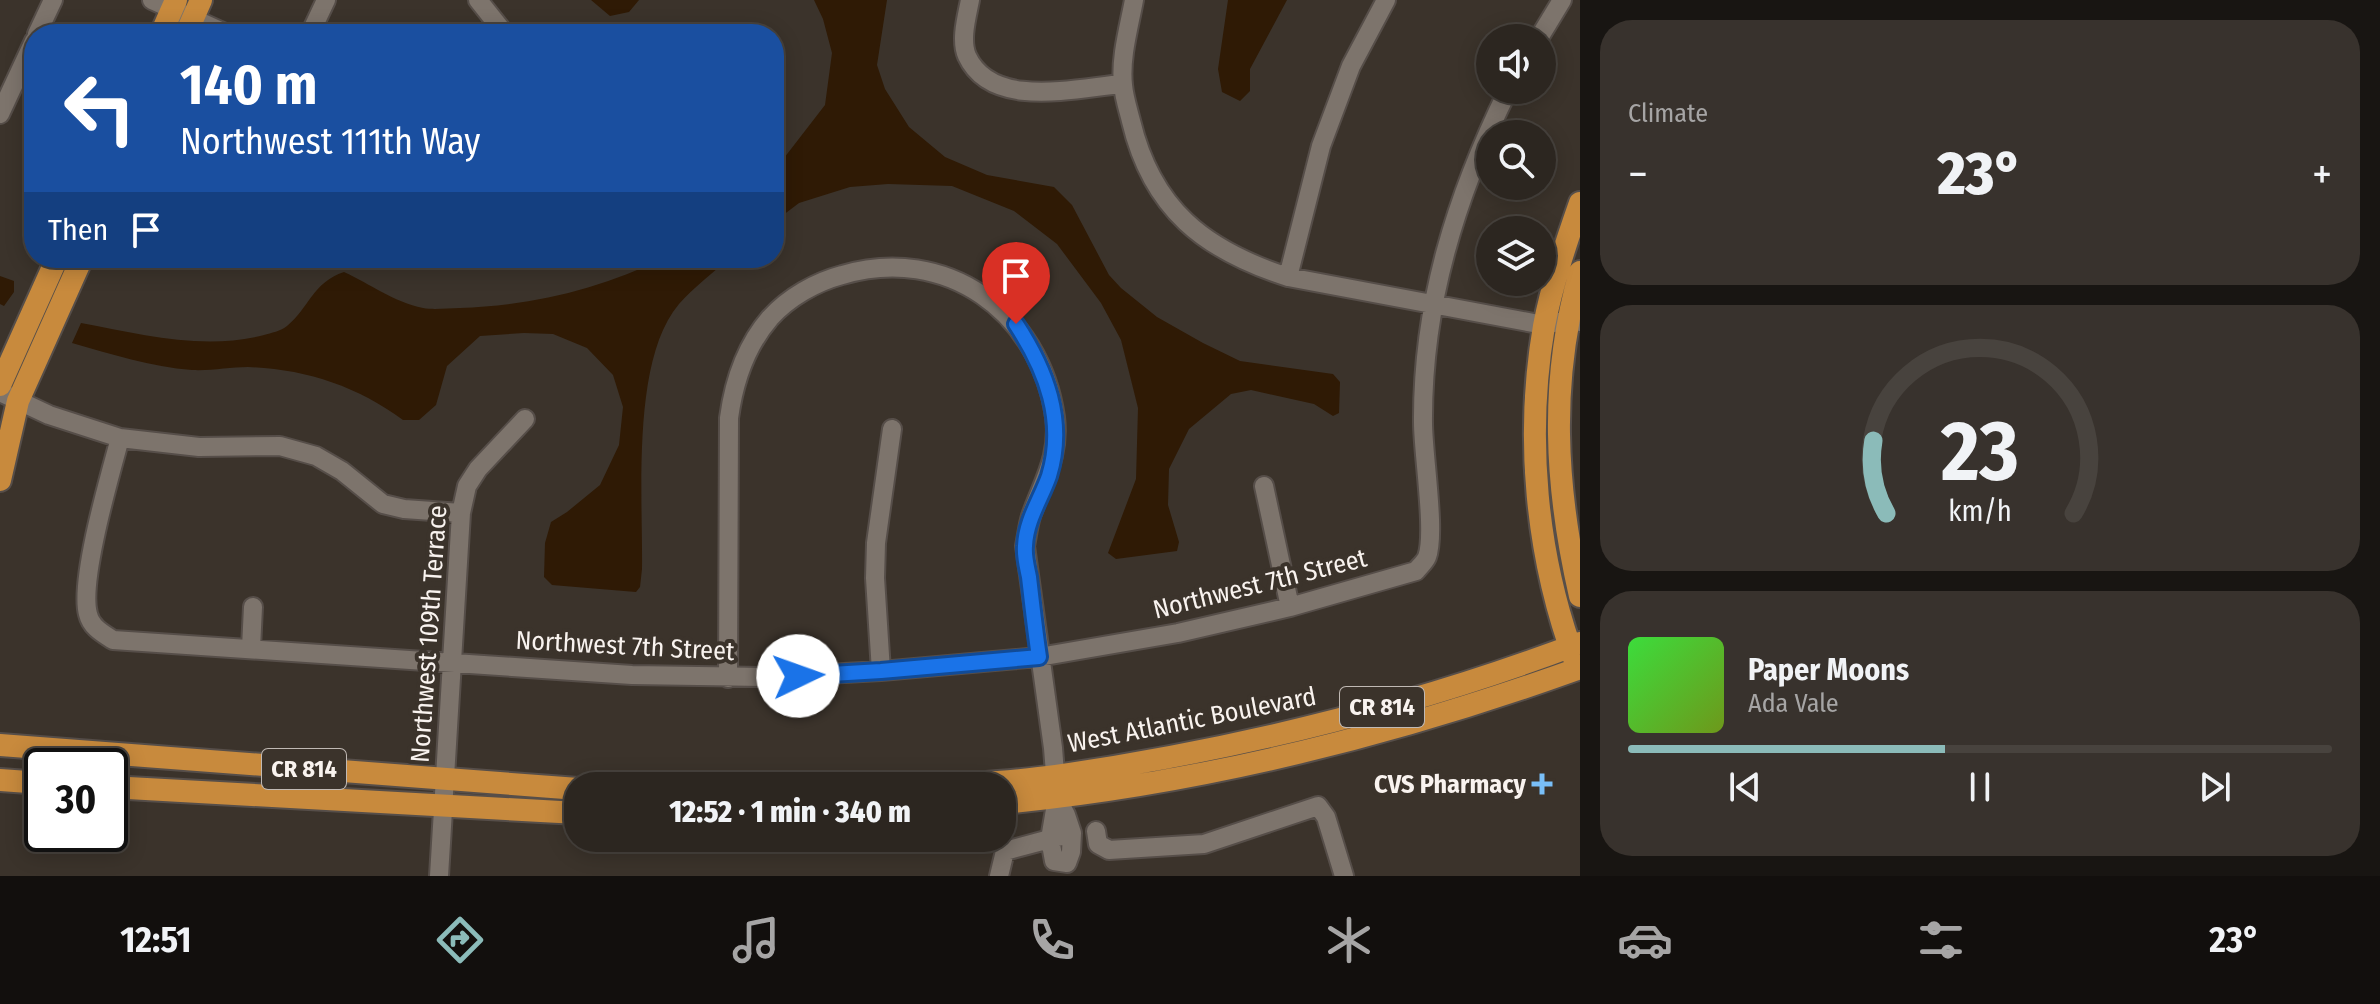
<!DOCTYPE html>
<meta charset="utf-8">
<style>
body{margin:0;font-family:"Fira Sans Condensed",sans-serif;background:#38322d;color:#f1f3f6;height:100vh;display:flex;flex-direction:column;font-size:30px;white-space:nowrap}
*{box-sizing:border-box;margin:0}
p{font-size:26px;color:#a6a5a5}
.icon{flex:none;width:44px;height:44px;fill:none;stroke:currentColor;stroke-width:2;stroke-linecap:round;stroke-linejoin:round}
.map{position:relative;flex:1;overflow:hidden}
.sheet{display:flex;flex-direction:column;gap:20px;padding:20px;background:#181512;width:800px}
.sheet>*{flex:none}
.top-card{position:absolute;left:24px;top:24px;width:760px;height:244px;border-radius:32px;box-shadow:0 4px 20px #0003,0 0 0 2px #48433e;background:#1a4fa0;color:#fff;overflow:hidden}
.tools{position:absolute;left:1476px;top:24px;display:grid;gap:16px}
.tools a{display:grid;place-items:center;width:80px;height:80px;border-radius:50%;background:#2c2620;box-shadow:0 4px 20px #0003,0 0 0 2px #48433e;font-size:40px}
.speed{position:absolute;left:24px;top:748px;display:flex;gap:16px;font-size:40px;font-weight:700;text-align:center}
.speed>*{display:grid;place-content:center;width:104px;height:104px;border-radius:50%;background:#2c2620;box-shadow:0 4px 20px #0003,0 0 0 2px #48433e;line-height:1}
.speed .limit{border:4px solid #111;border-radius:12px;background:#fff;color:#111}
.pin{position:absolute;display:grid;place-items:center;width:68px;height:68px;color:#fff;margin:-82px -34px;border-radius:50% 50% 50% 0;rotate:-45deg;box-shadow:0 0 8px #0007}
.pin .icon{rotate:45deg}
.me{position:absolute;width:88px;margin:-44px;rotate:87deg;stroke-linejoin:round;filter:drop-shadow(0 0 6px #0008)}
.turn{display:flex;align-items:center;gap:28px;height:168px;padding:0 24px;font-size:36px}
.turn .icon{width:104px;height:104px;stroke-width:2.5}
.turn b{display:block;font-size:56px;line-height:68px}
.then{display:flex;align-items:center;height:76px;padding:0 24px;background:#0003;gap:16px;font-size:30px}
.big{font-size:60px;font-weight:800;line-height:1.1}
.sheet .tile{flex:1;display:flex;flex-direction:column;justify-content:center;gap:12px;min-width:0;padding:0 28px;border-radius:32px;background:#38322d}
.sheet .dial{align-items:center;gap:0}
.dial svg{height:208px;overflow:visible;fill:none;stroke:#48433e;stroke-width:7;stroke-linecap:round;text-anchor:middle}
.dial text{fill:#f1f3f6;stroke:none}
.song{display:flex;align-items:center;gap:24px}
.cover{width:96px;height:96px;border-radius:12px;background:linear-gradient(135deg,hsl(120 70% 55%),hsl(80 70% 35%))}
.played{height:8px;border-radius:4px;background:linear-gradient(90deg,#8bbbb9 45%,#48433e 45%)}
.keys{display:flex;justify-content:space-around;direction:ltr}
.heat{display:flex;justify-content:space-between;align-items:center;font-size:44px;direction:ltr}
.trip{position:absolute;left:564px;top:772px;width:452px;height:80px;border-radius:32px;background:#2c2620;box-shadow:0 4px 20px #0003,0 0 0 2px #48433e;font-weight:800;line-height:80px;text-align:center}
.dock{display:flex;height:128px;justify-content:space-around;align-items:center;background:#120f0d;color:#a6a5a5}
.dock .icon{width:56px;height:56px}
.dock .current{color:#8bbbb9}
.dock b{font-size:36px;color:#f1f3f6}
main{display:flex;flex:1;min-height:0}
.map>svg:first-child{display:block}
.water{fill:#2f1a05}
.lines{fill:none;stroke-linecap:round;stroke-linejoin:round}
.minor-casing{stroke:#564e49;stroke-width:22}
.major-casing{stroke:#564e49;stroke-width:26}
.minor{stroke:#7d746c;stroke-width:18}
.major{stroke:#c88a3d;stroke-width:22}
.route-casing{stroke:#114b97;stroke-width:20}
.route{stroke:#1a73e8;stroke-width:14}
.poi-dot{fill:#79bff8;stroke:#3b332b;stroke-width:3}
.labels{text-anchor:middle;dominant-baseline:central;stroke-width:8;stroke-linejoin:round;paint-order:stroke}
.shield{fill:#3b332b;stroke:#c0b9b4;stroke-width:2}
.shield-label{font-size:24px;font-weight:bold;fill:#f9f3ef}
.street-label{font-size:26px;fill:#f9f3ef;stroke:#3b332b}
.poi-label{font-size:26px;font-weight:bold;fill:#f9f3ef;stroke:#3b332b;text-anchor:end}
</style>
<main>
<div class="map">
<svg width="1580" height="876" viewBox="0 0 1580 876">
<rect width="100%" height="100%" fill="#3b332b"/>
<path class="water" d="M591 0H639L629 12 610 16Z
M814 0H887L877 65 885 89 909 127 945 157 987 175 1054 187 1072 205 1109 275 1121 288 1157 317 1203 343 1240 361 1333 374 1340 382 1339 413 1333 416 1314 404 1251 390 1231 394 1189 429 1169 469 1168 505 1179 542 1177 551 1116 559 1108 553 1136 479 1138 408 1121 340 1101 303 1057 244 1014 211 952 186 888 184 850 187 799 203 774 222V171L825 105 832 53 823 19Z
M1228 0H1287L1250 69V91L1240 101 1222 92 1218 69Z
M664 258H729C713 273 694 287 679 304 631 360 643 497 642 569L640 587 636 592 552 585 544 577 545 543 551 522 567 512 600 485 619 445 623 407 613 375 587 348 553 334 524 333 480 336 447 366 436 405 419 420H403C357 386 305 369 248 367 230 367 211 371 192 370 151 367 111 354 72 343L81 323C141 334 203 351 264 335 271 333 281 331 287 326 309 308 313 282 344 272 370 284 394 302 423 308 434 310 448 308 460 308 530 306 601 289 664 258Z
M0 276 14 281V292L4 306 0 304Z"/>
<g class="lines">
<defs>
<path id="minor" d="M152 0 227 34
M478 0 505 34
M970 0C967 16 960 40 967 56 992 110 1076 88 1122 84
M1134 0C1129 27 1120 58 1123 85 1124 97 1128 109 1131 121 1152 209 1204 250 1288 277L1544 325 1569 320 1580 322
M37 34 53 0
M310 34 326 0
M1539 38 1562 0
M0 114 34 41
M1288 277 1321 146 1351 66 1386 0
M0 392 49 415 120 438 199 447 280 446 316 456 342 471 383 504 404 509 461 513
M120 438C110 475 79 581 88 614 91 627 102 633 113 640L632 675 770 677 881 671 1039 657 1178 633 1290 607 1416 571C1419 567 1425 562 1427 557 1436 533 1423 454 1423 423 1422 304 1456 196 1508 90
M1264 486 1290 607
M251 648 253 607
M881 671 875 578 876 543 892 429
M728 678 729 418C734 381 745 347 770 318 789 297 816 282 842 275 946 244 1040 312 1055 417 1060 457 1043 481 1031 516 1028 526 1027 536 1025 546L1053 748 1057 798 1066 815 1072 833 1071 852 1067 863 1054 861 1050 839 1057 798
M1096 831 1098 844 1109 850 1204 844 1318 806 1326 817 1344 876
M439 876 461 513 467 486 478 469 525 419
M999 876 1005 851 1061 836"/>
<path id="major" d="M161 34 176 0
M186 34 201 0
M1580 272C1549 381 1555 487 1580 596
M0 385 57 258
M0 480 18 401 82 258
M1575 661C1536 556 1525 437 1544 326 1552 284 1566 243 1580 203
M0 745 578 789
M0 780 42 783
M947 786C984 783 1021 781 1056 776 1234 750 1412 707 1580 643
M110 787 578 813
M1002 803C1199 784 1394 735 1580 668"/>
</defs>
<use href="#minor" class="minor-casing"/>
<use href="#major" class="major-casing"/>
<use href="#minor" class="minor"/>
<use href="#major" class="major"/>
</g>
<g class="lines">
<defs>
<path id="route" d="M798 676 881 671 1039 657C1035 630 1032 603 1029 577 1027 567 1024 556 1025 546 1026 520 1041 499 1049 476 1066 421 1046 370 1016 324"/>
</defs>
<use href="#route" class="route-casing"/>
<use href="#route" class="route"/>
</g>
<path class="poi-dot" d="M1538 772h8v8h8v8h-8v8h-8v-8h-8v-8h8z"/>
<g class="labels">
<g class="shield">
<rect x="1340" y="687" width="84" height="40" rx="6"/>
<rect x="262" y="749" width="84" height="40" rx="6"/>
</g>
<g class="shield-label">
<text x="1382" y="707">CR 814</text>
<text x="304" y="769">CR 814</text>
</g>
<g class="street-label">
<text transform="translate(1260 584) rotate(-14)">Northwest 7th Street</text>
<text transform="translate(429 634) rotate(-86)">Northwest 109th Terrace</text>
<text transform="translate(625 646) rotate(3)">Northwest 7th Street</text>
<text transform="translate(1192 720) rotate(-11)">West Atlantic Boulevard</text>
</g>
<g class="poi-label">
<text x="1526" y="784">CVS Pharmacy</text>
</g>
</g>
</svg>
<div class="tools">
<a><svg class="icon" aria-label="sound" viewBox="0 0 24 24"><path d="M4 9h4l5-4v14l-5-4H4zM17 9q2 3 0 6"/></svg></a>
<a><svg class="icon" aria-label="search" viewBox="0 0 24 24"><circle cx="10" cy="10" r="6"/><path d="M15 15l6 6"/></svg></a>
<a><svg class="icon" aria-label="layers" viewBox="0 0 24 24"><path d="M12 4l9 5-9 5-9-5zM3 14l9 5 9-5"/></svg></a>
</div>
<div class="speed"><div class="limit">30</div></div>
<div class="pin" style="left:1016px;top:324px;background:#d93025"><svg class="icon" aria-label="arrive" viewBox="0 0 24 24"><path d="M6 21V4h12l-3 4 3 4H6"/></svg></div>
<svg class="me" style="left:798px;top:676px" viewBox="-20 -20 40 40"><circle r="19" fill="#fff"/><path d="M0-13L10 11 0 6-10 11z" fill="#1a73e8"/></svg>
<div class="trip">12:52 · 1 min · 340 m</div>
<div class="top-card">
<div class="turn"><svg class="icon" aria-label="left" viewBox="0 0 24 24"><path d="M17 20v-9H6M10 6l-5 5 5 5"/></svg><div><b>140 m</b>Northwest 111th Way</div></div>
<div class="then">Then<svg class="icon" aria-label="arrive" viewBox="0 0 24 24"><path d="M6 21V4h12l-3 4 3 4H6"/></svg></div>
</div>
</div>
<section class="sheet">
<div class="tile"><p>Climate</p>
<div class="heat"><a>−</a><b class="big">23°</b><a>+</a></div>
</div>
<div class="tile dial"><svg viewBox="0 0 100 80">
<path d="M14 69A42 42 0 1 1 86 69"/>
<path d="M14 69A42 42 0 0 1 9 41" stroke="#8bbbb9"/>
<text x="50" y="56" font-size="32" font-weight="700">23</text>
<text x="50" y="72" font-size="11">km/h</text>
</svg></div>
<div class="tile">
<div class="song"><i class="cover"></i><div><b>Paper Moons</b><p>Ada Vale</p></div></div>
<div class="played"></div>
<div class="keys"><svg class="icon" aria-label="previous" viewBox="0 0 24 24"><path d="M18 5L8 12l10 7zM5 5v14"/></svg><svg class="icon" aria-label="pause" viewBox="0 0 24 24"><path d="M8 5v14M16 5v14"/></svg><svg class="icon" aria-label="next" viewBox="0 0 24 24"><path d="M6 5l10 7-10 7zM19 5v14"/></svg></div>
</div>
</section>
</main>
<nav class="dock">
<b>12:51</b>
<svg class="icon current" aria-label="directions" viewBox="0 0 24 24"><path d="M12 3l9 9-9 9-9-9zM9 14v-3h6M13 9l2 2-2 2"/></svg>
<svg class="icon" aria-label="music" viewBox="0 0 24 24"><path d="M9 18V5l10-2v13"/><circle cx="6" cy="18" r="3"/><circle cx="16" cy="16" r="3"/></svg>
<svg class="icon" aria-label="phone" viewBox="0 0 24 24"><path d="M5 4h4l2 5-3 2q2 4 5 5l2-3 5 2v4C11 20 4 13 5 4z"/></svg>
<svg class="icon" aria-label="climate" viewBox="0 0 24 24"><path d="M12 3v18M4 7l16 10M4 17L20 7"/></svg>
<svg class="icon" aria-label="car" viewBox="0 0 24 24"><path d="M5 17H2v-5l4-1 3-4h7l3 4 3 1v5h-3M9 17h6M6 11h13"/><circle cx="7" cy="17" r="2"/><circle cx="17" cy="17" r="2"/></svg>
<svg class="icon" aria-label="filters" viewBox="0 0 24 24"><path d="M4 7h16M4 17h16"/><circle cx="9" cy="7" r="2"/><circle cx="15" cy="17" r="2"/></svg>
<b>23°</b>
</nav>
